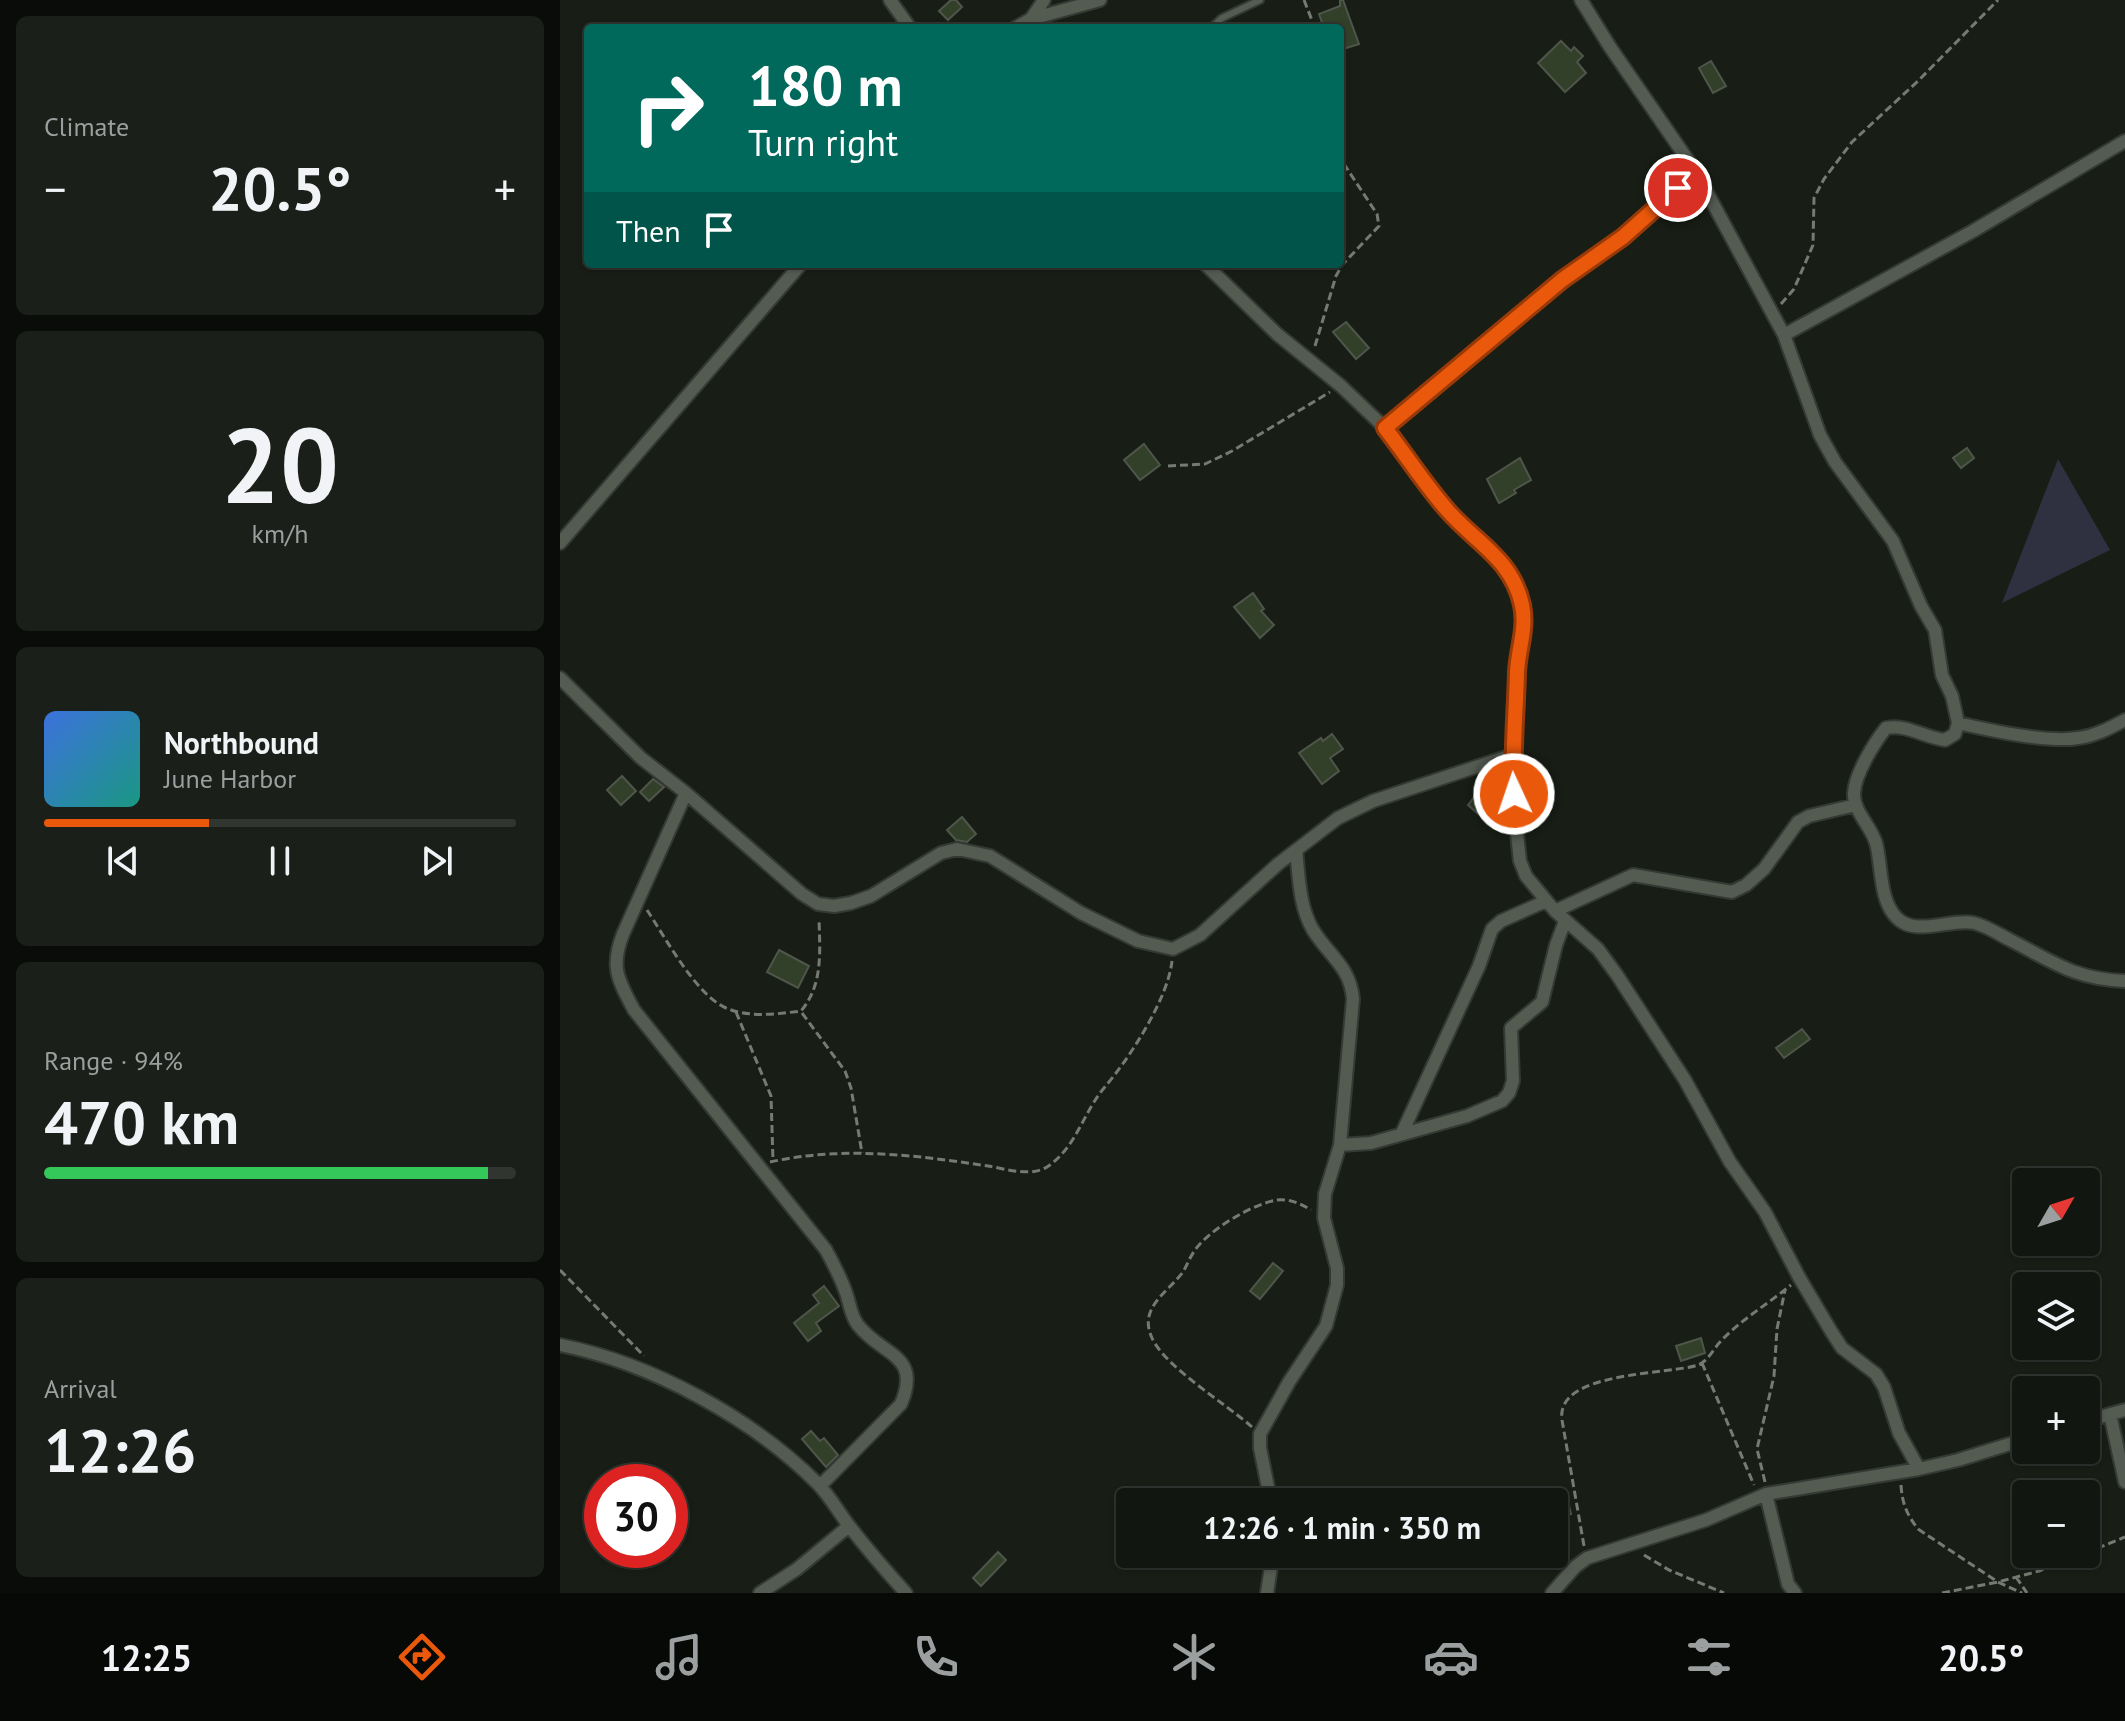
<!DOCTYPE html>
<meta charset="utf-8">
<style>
body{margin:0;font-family:"PT Sans",sans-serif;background:#1b1f19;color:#f1f3f6;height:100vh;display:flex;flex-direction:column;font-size:30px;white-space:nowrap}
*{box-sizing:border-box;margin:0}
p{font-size:26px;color:#9c9f9f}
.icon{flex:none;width:44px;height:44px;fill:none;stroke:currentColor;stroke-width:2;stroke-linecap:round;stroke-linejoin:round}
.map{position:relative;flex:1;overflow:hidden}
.panel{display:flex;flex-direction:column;gap:16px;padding:16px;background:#0a0c09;width:560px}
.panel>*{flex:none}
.banner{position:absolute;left:24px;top:24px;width:760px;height:244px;border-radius:8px;box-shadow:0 2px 6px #0004,0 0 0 2px #313530;background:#00695c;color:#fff;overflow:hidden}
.needle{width:52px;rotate:51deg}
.controls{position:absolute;left:1452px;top:1168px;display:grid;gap:16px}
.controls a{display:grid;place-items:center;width:88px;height:88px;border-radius:8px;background:#121610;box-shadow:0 2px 6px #0004,0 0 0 2px #313530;font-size:40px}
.speed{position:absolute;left:24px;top:1464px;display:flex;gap:16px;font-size:40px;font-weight:700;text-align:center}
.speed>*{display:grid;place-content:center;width:104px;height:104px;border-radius:50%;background:#121610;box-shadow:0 2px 6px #0004,0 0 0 2px #313530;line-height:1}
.speed .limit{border:12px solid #d22;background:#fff;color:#111}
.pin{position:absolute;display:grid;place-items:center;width:68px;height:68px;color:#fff;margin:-34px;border:4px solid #fff;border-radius:50%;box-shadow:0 2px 8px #0007}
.me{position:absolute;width:88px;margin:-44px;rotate:357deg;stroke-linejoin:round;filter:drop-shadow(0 0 6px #0008)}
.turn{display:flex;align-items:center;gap:28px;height:168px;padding:0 32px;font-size:36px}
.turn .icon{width:104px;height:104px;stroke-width:2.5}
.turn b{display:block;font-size:56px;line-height:68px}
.then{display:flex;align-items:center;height:76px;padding:0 32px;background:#0003;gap:16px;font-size:30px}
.big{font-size:60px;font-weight:700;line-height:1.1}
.panel .tile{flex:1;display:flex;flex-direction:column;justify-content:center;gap:12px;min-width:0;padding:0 28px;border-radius:12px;background:#1b1f19}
.panel .dial{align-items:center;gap:0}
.dial b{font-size:104px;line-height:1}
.song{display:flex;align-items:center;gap:24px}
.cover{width:96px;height:96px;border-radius:12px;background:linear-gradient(135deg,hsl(220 70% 55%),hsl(170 70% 35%))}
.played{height:8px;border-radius:4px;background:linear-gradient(90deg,#ea580c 35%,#313530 35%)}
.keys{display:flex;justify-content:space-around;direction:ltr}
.heat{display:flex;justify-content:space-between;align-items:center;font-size:44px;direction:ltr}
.charge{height:12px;border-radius:6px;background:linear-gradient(90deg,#34c759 94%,#313530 0)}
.trip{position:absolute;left:556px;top:1488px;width:452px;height:80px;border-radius:8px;background:#121610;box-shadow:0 2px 6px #0004,0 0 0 2px #313530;font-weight:700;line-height:80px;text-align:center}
.menu{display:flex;height:128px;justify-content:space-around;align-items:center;background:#070906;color:#9c9f9f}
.menu .icon{width:56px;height:56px}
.menu .current{color:#ea580c}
.menu b{font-size:36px;color:#f1f3f6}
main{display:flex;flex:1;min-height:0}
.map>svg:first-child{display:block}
.green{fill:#2f3040}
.building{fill:#324029;stroke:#4f554b;stroke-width:2}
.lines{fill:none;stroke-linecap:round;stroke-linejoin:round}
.lane-casing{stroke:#353934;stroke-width:10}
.street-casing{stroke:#353934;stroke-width:16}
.path{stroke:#757a72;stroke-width:3;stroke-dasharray:8 4;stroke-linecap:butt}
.lane{stroke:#545b51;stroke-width:6}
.street{stroke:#545b51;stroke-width:12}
.route-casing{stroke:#983908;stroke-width:20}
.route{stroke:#ea580c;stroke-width:14}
</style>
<main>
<section class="panel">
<div class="tile"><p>Climate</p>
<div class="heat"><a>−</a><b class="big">20.5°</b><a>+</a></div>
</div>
<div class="tile dial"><b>20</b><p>km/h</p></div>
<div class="tile">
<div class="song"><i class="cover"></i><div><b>Northbound</b><p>June Harbor</p></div></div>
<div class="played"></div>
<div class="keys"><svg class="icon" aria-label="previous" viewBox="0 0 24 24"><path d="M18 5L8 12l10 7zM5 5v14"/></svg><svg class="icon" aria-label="pause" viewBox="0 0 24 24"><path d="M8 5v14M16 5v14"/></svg><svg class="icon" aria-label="next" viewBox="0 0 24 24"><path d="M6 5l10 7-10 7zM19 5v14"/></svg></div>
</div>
<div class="tile"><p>Range · 94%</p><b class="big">470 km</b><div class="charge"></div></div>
<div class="tile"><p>Arrival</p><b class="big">12:26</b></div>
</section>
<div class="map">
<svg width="1565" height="1593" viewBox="0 0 1565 1593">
<rect width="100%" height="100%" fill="#181e15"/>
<path class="green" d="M1498 459 1550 550 1442 603Z"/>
<path class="building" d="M391 0H396L402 7 388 20 379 11Z
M780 0H783L799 44 780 50V28H764L759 14 780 6Z
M1001 41 1011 51 1014 47 1023 56 1017 62 1026 73 1005 92 978 63Z
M1151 61 1166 86 1153 93 1139 68Z
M786 322 809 348 796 359 773 332Z
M584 444 600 465 580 480 564 460Z
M1407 448 1414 458 1401 468 1393 458Z
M960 458 971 480 954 490 956 493 939 503 927 479Z
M693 593 704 609 701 611 714 625 700 638 674 607Z
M772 734 783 749 770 758 779 771 762 784 739 753 761 738 763 741Z
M62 776 76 791 61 805 47 790Z
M93 779 104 787 89 801 80 792Z
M918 792 945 812 933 827 908 805Z
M402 817 416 834 407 842 396 840 387 830Z
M219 950 249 966 238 988 207 972Z
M1242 1029 1250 1039 1224 1058 1216 1048Z
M713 1263 723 1271 700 1299 690 1291Z
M264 1286 279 1306 256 1323 261 1331 248 1341 234 1323 259 1303 253 1295Z
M1141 1338 1145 1353 1121 1361 1116 1346Z
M251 1431 260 1441 264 1438 278 1455 266 1467 242 1439Z
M1008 1501 1011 1514 994 1518V1504Z
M438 1552 446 1560 421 1586 413 1578Z"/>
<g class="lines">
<defs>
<path id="lane" d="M651 28 662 18 700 0"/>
<path id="street" d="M330 0 350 28
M1021 0 1050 47 1136 172 1224 335 1260 435 1275 462 1333 541 1361 606 1375 630 1382 675 1392 696 1398 723 1395 734 1385 740C1362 737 1348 724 1326 728 1314 743 1295 774 1294 793 1293 811 1311 826 1316 843 1322 865 1319 901 1337 918 1355 937 1391 918 1414 923 1427 926 1440 935 1452 941 1495 963 1515 979 1565 981
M471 19 484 0
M455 28 471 19 540 0
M645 264 717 334 781 386 825 428 872 492 891 514 929 547 956 586 962 607 964 637 957 669 958 703 952 755 957 834 960 861 966 876 995 911 1038 949 1057 975 1125 1080 1170 1162 1205 1212 1239 1277 1271 1331 1282 1348 1316 1374 1324 1387 1339 1433 1359 1469
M1224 335 1413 231 1565 141
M825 428 1002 280 1063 237 1136 172
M0 543 241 264
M0 678 81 758 126 793 242 894 258 904 274 906 291 903 311 896 381 853 397 849 430 856 521 913 578 941 613 949 640 935 718 864 778 818 813 801 952 755
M1398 723C1428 730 1488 743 1518 738 1535 736 1550 728 1565 720
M126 793 63 934C50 967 58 980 74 1010L266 1250C273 1263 280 1276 285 1290 290 1302 290 1315 298 1325 322 1356 362 1354 341 1404L260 1486
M995 911 1073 875 1172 892 1186 885 1204 869 1238 822 1249 816 1296 805
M842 1133 919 966 932 929 941 921 986 901
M780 1145 811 1143 907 1116 942 1101 949 1093 953 1081 951 1028 982 1002 996 945 1005 921
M0 1345C91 1363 192 1418 257 1483 270 1496 279 1513 290 1527 308 1550 327 1572 346 1593
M1550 1414 1565 1482
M1526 1421 1565 1410
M1206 1494 1228 1584 1235 1593
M711 1502 700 1448V1434L729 1382 766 1326 777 1285V1268L764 1218 765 1194 780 1145 793 999C790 966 769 956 753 930 739 906 739 877 736 850
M200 1593 237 1569 289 1526
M707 1593 713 1554
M992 1593 1015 1567 1027 1558 1146 1520 1206 1494 1359 1469 1398 1460 1466 1439"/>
</defs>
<use href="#lane" class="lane-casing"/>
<use href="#street" class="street-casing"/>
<path class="path" d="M744 0 755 28
M1221 304 1234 289 1253 245 1254 198 1264 179 1292 142 1358 81 1438 0
M755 346 776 276 782 265 819 226 817 214 780 158
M608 466 645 464 672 451 770 392
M87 910C105 937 136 995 166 1008 189 1018 217 1014 241 1011 263 985 260 952 259 919
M176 1012 211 1096 213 1161
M242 1013 285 1071 291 1088 302 1153
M210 1162C282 1146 356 1155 428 1166 446 1169 471 1177 487 1167 516 1148 523 1113 544 1088 569 1059 608 999 612 961
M0 1270 84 1356
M1142 1363 1194 1485
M692 1427C665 1403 605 1367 592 1338 578 1308 607 1293 623 1272 627 1265 630 1257 635 1250 649 1230 692 1204 717 1200 730 1199 740 1203 751 1210
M1205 1482 1197 1449 1214 1376 1217 1329 1225 1290
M1341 1485C1342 1503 1347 1515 1358 1529L1438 1582 1462 1593
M1024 1546 1002 1420C995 1371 1107 1375 1138 1365 1147 1362 1153 1350 1159 1343 1179 1321 1208 1304 1231 1285
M1526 1553 1565 1537
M1084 1555 1109 1570 1164 1593
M1456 1577 1467 1593
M1382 1593 1438 1582 1479 1571 1522 1554"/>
<use href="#lane" class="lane"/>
<use href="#street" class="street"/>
</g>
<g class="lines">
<defs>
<path id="route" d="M954 794C952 753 956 713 957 672 958 649 967 629 962 605 952 559 916 543 888 511 865 485 846 455 825 428L1002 280 1063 237 1118 188"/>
</defs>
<use href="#route" class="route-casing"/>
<use href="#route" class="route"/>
</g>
</svg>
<div class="controls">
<a><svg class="needle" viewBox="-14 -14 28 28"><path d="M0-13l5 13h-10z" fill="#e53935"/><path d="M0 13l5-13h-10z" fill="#9c9f9f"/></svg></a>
<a><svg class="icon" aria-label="layers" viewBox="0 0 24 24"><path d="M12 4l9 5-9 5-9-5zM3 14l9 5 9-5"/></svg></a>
<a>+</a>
<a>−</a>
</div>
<div class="speed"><div class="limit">30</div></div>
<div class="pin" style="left:1118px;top:188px;background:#d93025"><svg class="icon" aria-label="arrive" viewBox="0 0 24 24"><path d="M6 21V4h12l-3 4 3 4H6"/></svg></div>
<svg class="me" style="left:954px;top:794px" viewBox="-20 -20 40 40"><circle r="17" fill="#ea580c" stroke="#fff" stroke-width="3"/><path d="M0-11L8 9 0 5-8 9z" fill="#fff"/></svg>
<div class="trip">12:26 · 1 min · 350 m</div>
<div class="banner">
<div class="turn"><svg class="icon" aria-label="right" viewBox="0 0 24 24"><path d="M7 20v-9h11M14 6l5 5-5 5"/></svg><div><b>180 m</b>Turn right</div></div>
<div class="then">Then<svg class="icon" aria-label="arrive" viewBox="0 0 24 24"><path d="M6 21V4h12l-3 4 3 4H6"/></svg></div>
</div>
</div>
</main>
<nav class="menu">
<b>12:25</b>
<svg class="icon current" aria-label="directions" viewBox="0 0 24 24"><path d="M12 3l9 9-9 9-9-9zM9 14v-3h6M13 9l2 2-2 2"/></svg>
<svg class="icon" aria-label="music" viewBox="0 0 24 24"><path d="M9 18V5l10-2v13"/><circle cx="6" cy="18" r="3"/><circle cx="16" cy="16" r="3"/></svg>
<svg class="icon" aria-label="phone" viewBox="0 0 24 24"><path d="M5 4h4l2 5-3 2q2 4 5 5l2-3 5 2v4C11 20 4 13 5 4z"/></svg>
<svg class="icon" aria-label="climate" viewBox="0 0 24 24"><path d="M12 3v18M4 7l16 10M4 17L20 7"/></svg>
<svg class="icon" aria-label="car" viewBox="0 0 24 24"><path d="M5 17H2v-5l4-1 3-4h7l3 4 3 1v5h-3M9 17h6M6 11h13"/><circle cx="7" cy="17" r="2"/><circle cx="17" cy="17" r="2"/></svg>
<svg class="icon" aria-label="filters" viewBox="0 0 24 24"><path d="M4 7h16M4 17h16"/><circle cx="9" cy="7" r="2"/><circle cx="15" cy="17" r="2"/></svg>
<b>20.5°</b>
</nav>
